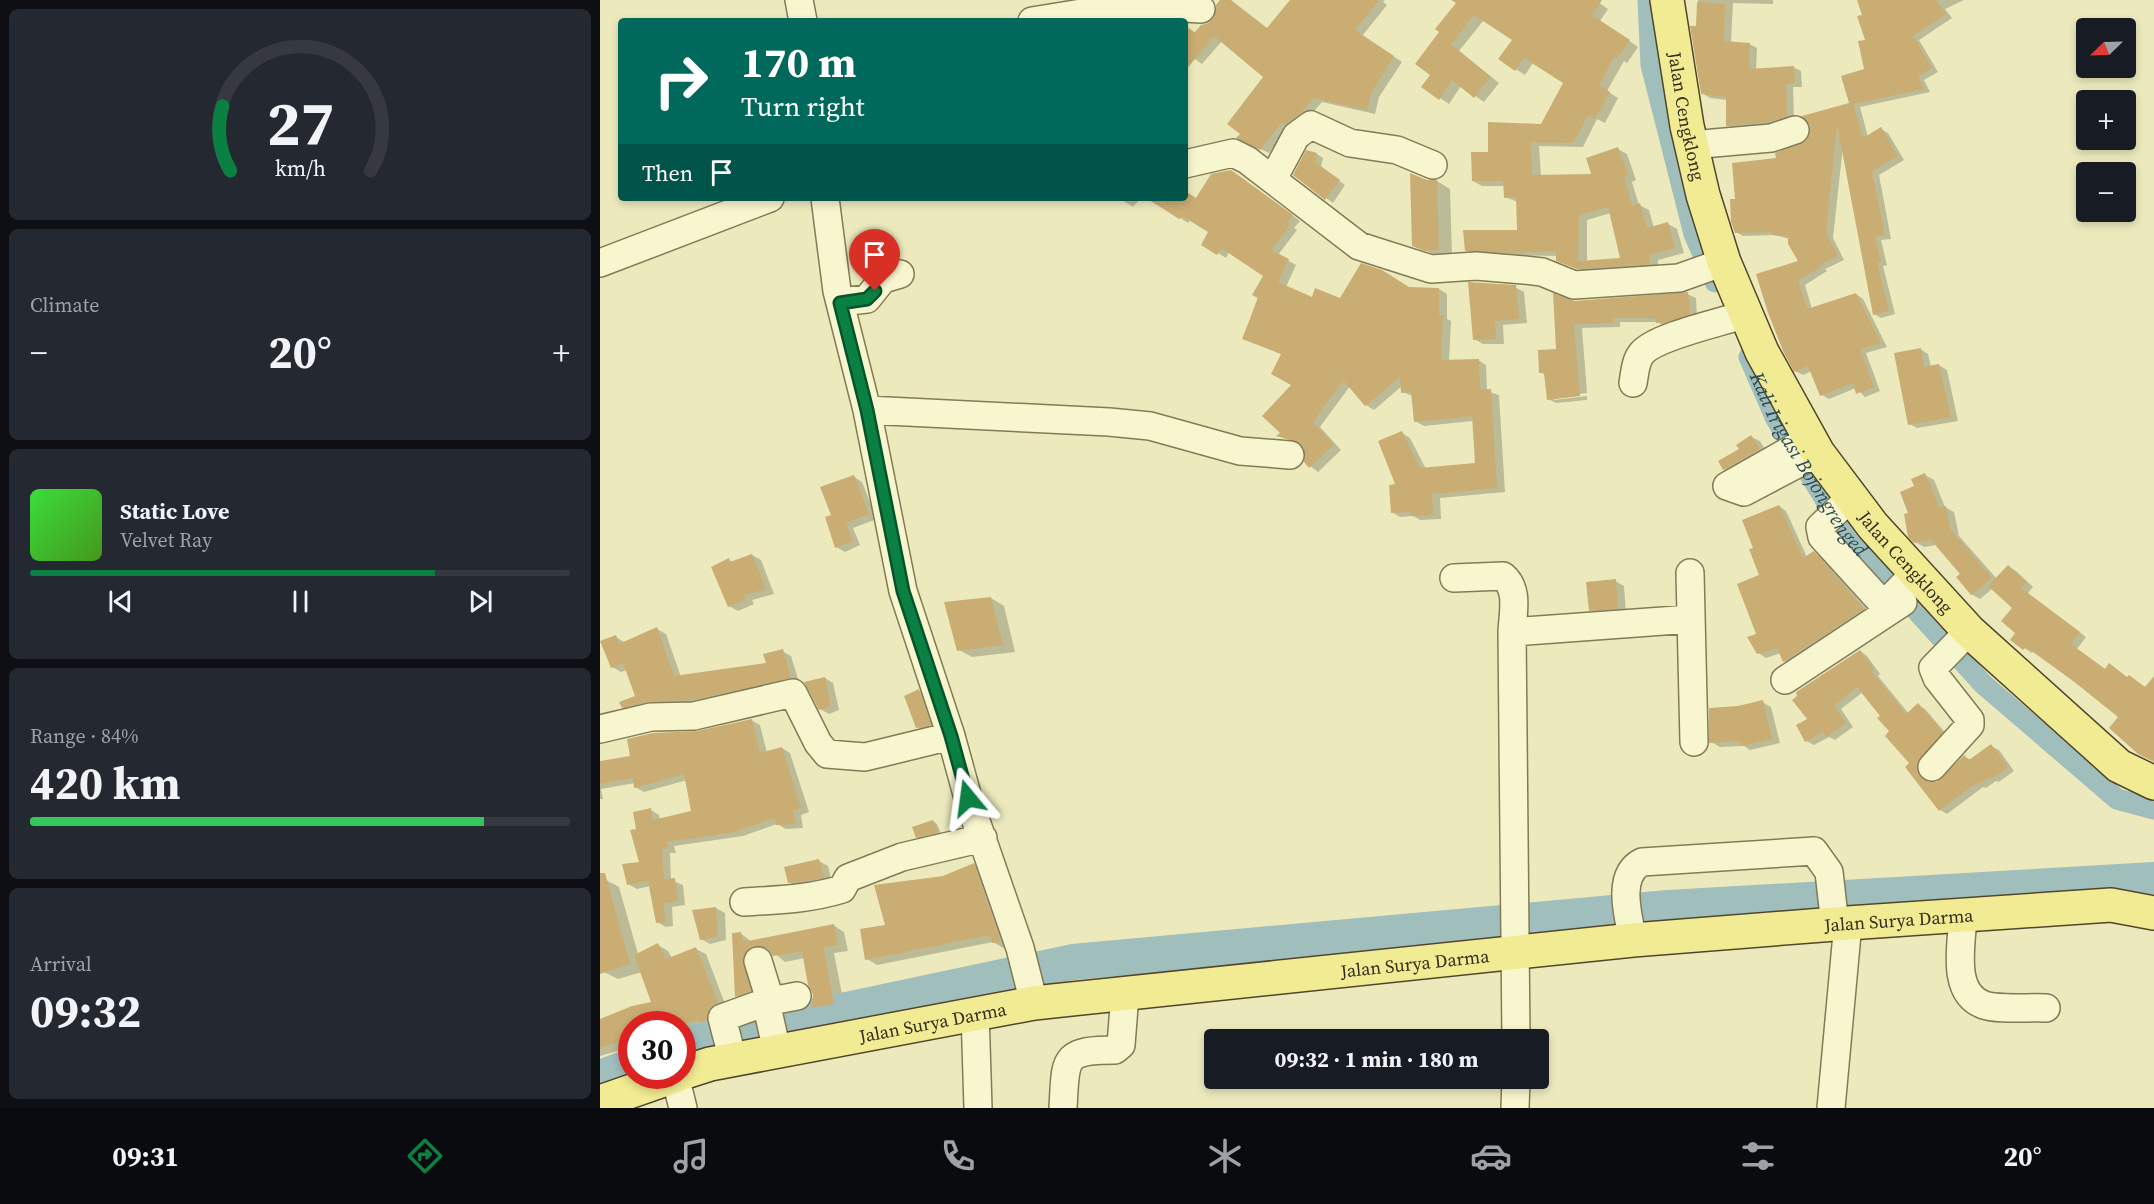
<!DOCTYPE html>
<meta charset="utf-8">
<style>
body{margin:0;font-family:"Source Serif 4",serif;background:#242831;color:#f1f3f6;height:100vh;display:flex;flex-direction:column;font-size:22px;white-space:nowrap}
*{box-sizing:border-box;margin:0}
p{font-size:20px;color:#9ea1a6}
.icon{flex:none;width:33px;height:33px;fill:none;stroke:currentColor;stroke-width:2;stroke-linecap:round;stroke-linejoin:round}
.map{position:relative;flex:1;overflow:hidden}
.panel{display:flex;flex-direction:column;gap:9px;padding:9px;background:#0d0f14;width:600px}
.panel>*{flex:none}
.top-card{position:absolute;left:18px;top:18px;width:570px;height:183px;border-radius:6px;box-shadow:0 3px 9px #0003;background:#00695c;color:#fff;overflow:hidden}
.needle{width:39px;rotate:247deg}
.controls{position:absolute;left:1476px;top:18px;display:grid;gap:12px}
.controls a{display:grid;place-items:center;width:60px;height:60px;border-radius:6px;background:#171b24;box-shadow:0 3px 9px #0003;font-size:30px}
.speed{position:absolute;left:18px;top:1011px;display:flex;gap:12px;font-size:30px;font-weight:700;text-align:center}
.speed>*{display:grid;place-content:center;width:78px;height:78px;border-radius:50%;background:#171b24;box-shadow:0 3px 9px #0003;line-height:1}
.speed .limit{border:9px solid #d22;background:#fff;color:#111}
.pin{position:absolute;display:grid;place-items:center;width:51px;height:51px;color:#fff;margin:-62px -26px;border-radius:50% 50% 50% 0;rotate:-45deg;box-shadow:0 0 6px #0007}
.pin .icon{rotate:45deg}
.me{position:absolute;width:66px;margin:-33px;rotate:344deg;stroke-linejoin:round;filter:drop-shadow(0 0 4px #0008)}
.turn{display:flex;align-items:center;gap:21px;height:126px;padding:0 24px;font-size:27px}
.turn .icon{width:78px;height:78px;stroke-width:2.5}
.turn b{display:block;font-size:42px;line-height:51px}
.then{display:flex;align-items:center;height:57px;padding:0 24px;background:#0003;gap:12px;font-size:22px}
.big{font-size:45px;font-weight:700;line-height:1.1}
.panel .widget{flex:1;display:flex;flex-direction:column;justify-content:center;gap:9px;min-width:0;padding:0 21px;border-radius:9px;background:#242831}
.panel .dial{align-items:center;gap:0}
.dial svg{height:156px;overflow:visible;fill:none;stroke:#363941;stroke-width:7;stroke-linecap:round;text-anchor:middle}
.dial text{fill:#f1f3f6;stroke:none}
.song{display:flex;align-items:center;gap:18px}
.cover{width:72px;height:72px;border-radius:9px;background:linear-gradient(135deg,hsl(120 70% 55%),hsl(100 70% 35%))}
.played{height:6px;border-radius:3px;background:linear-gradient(90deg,#0b8043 75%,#363941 75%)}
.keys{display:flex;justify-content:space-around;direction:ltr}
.heat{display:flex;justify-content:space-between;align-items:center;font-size:33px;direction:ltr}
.charge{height:9px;border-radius:4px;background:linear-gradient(90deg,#34c759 84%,#363941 0)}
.trip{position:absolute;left:604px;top:1029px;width:345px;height:60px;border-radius:6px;background:#171b24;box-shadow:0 3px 9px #0003;font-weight:700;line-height:60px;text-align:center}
.menu{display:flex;height:96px;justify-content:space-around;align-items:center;background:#090b0e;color:#9ea1a6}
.menu .icon{width:42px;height:42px}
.menu .active{color:#0b8043}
.menu b{font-size:27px;color:#f1f3f6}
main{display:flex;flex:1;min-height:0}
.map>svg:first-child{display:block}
.shadow{fill:#0003;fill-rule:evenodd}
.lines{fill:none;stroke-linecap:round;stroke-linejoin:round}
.canal{stroke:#a0bebc;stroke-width:21}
.river{stroke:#a0bebc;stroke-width:36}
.building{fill:#caad73;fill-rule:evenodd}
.minor-casing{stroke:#837a56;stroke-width:30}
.major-casing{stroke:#51462b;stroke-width:36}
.minor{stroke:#f8f6cf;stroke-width:27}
.major{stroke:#f1eb93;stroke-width:33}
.route-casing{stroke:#07532c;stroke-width:15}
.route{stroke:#0b8043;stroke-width:10}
.labels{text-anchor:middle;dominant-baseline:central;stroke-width:4.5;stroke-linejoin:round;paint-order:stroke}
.street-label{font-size:18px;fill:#332d1b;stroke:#f4f3cc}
.water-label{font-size:20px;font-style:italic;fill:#2a4b53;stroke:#f4f3cc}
</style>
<main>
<section class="panel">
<div class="widget dial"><svg viewBox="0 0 100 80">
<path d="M14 69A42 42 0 1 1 86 69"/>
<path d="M14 69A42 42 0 0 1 10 36" stroke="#0b8043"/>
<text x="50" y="56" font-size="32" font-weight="700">27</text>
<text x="50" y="72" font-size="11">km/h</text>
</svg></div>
<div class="widget"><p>Climate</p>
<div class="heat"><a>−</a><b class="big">20°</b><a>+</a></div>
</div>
<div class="widget">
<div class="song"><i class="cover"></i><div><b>Static Love</b><p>Velvet Ray</p></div></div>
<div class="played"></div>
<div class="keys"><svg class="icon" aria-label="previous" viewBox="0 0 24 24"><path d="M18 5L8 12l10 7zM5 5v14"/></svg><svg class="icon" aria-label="pause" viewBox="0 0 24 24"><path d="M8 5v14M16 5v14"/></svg><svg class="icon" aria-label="next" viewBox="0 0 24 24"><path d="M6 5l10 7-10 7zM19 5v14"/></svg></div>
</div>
<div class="widget"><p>Range · 84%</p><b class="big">420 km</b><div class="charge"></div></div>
<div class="widget"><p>Arrival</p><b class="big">09:32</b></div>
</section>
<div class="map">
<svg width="1554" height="1108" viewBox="0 0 1554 1108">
<rect width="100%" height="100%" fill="#eceabd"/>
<path class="shadow" d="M621 0H630L668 29 692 0H785L783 2 787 5 762 36 802 62 779 97 775 114 722 102 709 117 690 126 669 153 646 142 665 77 622 41 602 64 585 52V26L596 33 602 26 615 19Z
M853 0H995L1008 9 1000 21 1038 47 1027 63 1024 61 1007 91 1018 98 1005 123 997 119 983 147 939 146 941 176 993 175 1018 149 1027 154 1036 180 1032 182 1039 205 1049 210 1054 228 1068 224 1077 229 1084 253 1058 260V269L987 273 957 260V256L876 255 866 250 918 232V202L905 197V186H882L873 181 890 153 942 126 965 83 933 63 925 75 900 59 914 39 884 20 859 51 899 83 884 102 861 86 849 104 840 98 832 74 841 31 858 3ZM1011 213 1022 260 987 262V220Z
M1098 0H1173V4L1133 3 1131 43 1149 44 1157 48 1156 70 1193 67 1201 71 1202 87H1193L1194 120 1176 126 1134 130 1127 125V100L1110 98 1102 93Z
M1258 0H1364L1345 9 1352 18 1319 40 1338 72 1324 80 1330 92 1260 107 1268 137 1281 129 1288 133 1304 160 1279 175 1291 239 1281 240 1287 265 1283 266 1295 314 1281 318 1274 314 1243 146 1233 238 1244 260 1225 269 1227 271 1205 285 1212 309 1256 294 1263 299 1287 347 1266 353 1280 391 1265 397 1256 388 1229 399 1222 395 1212 371 1203 375 1195 371 1181 343 1200 262 1190 239 1175 235 1143 236 1136 232 1137 201 1178 160 1208 141 1251 104 1266 70 1267 41 1264 15Z
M717 154 723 158 721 167 745 185 733 203 695 175Z
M639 176 700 221 694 228 697 230 678 255 696 265 686 287 713 299 741 300 810 288 839 289 847 294V319L851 321 849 362 878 360 886 365 887 391 899 395 905 492 840 498 841 519 820 520 813 516 800 517 792 512 802 433 810 438 826 469 877 465 873 421 824 426 815 421 813 396 802 392V386L774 410 766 405 750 386 720 427 741 450 718 472 705 462 706 448 703 445 679 436 693 385 683 355 644 338 665 276 629 252 626 258 603 244 610 232 590 219 588 223 549 198H585V191L597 199Z
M827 181H837L850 189 852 257H840L813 245Z
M519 198H541L533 207Z
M915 287 924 292 927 323 903 325 904 344H883L874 339Z
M1087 294 1096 298 1097 318 1065 326 1057 322H1020V327L982 328 987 393 954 397V400L987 396V400L956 403 948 399 945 375 941 372 957 350 975 302Z
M1320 349 1328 354 1331 367 1339 365 1347 370 1358 421 1317 428 1310 424Z
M1151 437 1160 441 1168 454 1133 474 1124 469Z
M1325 475 1334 480 1345 507 1354 512 1359 536 1397 579 1409 567 1416 571 1433 587 1428 593 1486 637 1477 649 1506 670 1510 665 1528 678 1554 691V761L1521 717 1433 651 1432 653 1412 640 1417 633 1414 608 1393 588 1380 599 1371 594 1362 574 1337 545 1324 547 1315 542 1310 514 1316 487Z
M254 477 262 482 277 519 253 528 260 545 245 552 236 547 233 516Z
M1179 506 1186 511 1207 557 1214 553 1221 557 1271 614 1192 666 1184 661 1181 653 1166 658 1158 653 1161 576 1155 548Z
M152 555 161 560 174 594 152 600 154 604 138 611 129 606V560L134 562Z
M1015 581 1024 586 1026 613 999 615 990 610Z
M391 598 404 606 415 652 372 657 359 650Z
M57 629 66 634 81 677 168 664 182 651 191 656 199 682 102 704 32 712 23 707 37 696 27 670 21 672 12 667 16 637 24 642Z
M1260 651 1267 656 1280 674 1278 676 1309 714 1318 705 1325 709 1349 737 1324 768V778L1329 784 1338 783 1365 757 1371 760 1391 746 1399 750 1414 771 1399 782 1396 781 1386 788 1383 787 1347 814 1340 810 1282 716 1263 692 1241 709 1253 727 1235 740 1229 737 1214 745 1206 741 1209 720Z
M225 678 233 683 239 710 229 714 220 709Z
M319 691 327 695 338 729 326 732 317 727Z
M1162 702 1171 707 1180 743 1150 750 1144 746 1120 747 1111 742 1138 707Z
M151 720 160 725 167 753 182 748 190 753 209 812 201 815 203 828 186 829 177 824 143 836 74 846 76 853H70L71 880 83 885 85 905 72 907 73 926 66 927 57 922 50 886 37 889 28 884 41 864 51 810 59 815 60 820 93 813 87 780 44 792 35 787V783L1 789 3 799H0V762L31 757 98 733Z
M333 821 337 824 341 834 321 839 317 837Z
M219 861 228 866 232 882 198 887 189 882Z
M374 864 384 870 411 947 405 949 393 942 277 965 267 959 287 926Z
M6 880 19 887 38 954 58 945 68 951 72 958 96 949 106 954 127 1009 111 1028 107 1026 87 1031 82 1029V1024H32V1047L0 1056V1021L53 1003 42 972 18 979 4 972 0 956V881Z
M116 908 125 913 126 940 110 944 101 939 94 912Z
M233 925 244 932 248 951 234 953 245 1010 224 1014 214 1007V993L205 958 185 962 172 951 158 956 161 997 147 1002 136 996 140 933 152 942Z"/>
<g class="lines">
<g class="canal">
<path d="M1048 0 1051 65 1094 234 1115 282"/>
<path id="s1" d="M1149 357 1176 419 1245 532 1383 684 1517 799 1554 809"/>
</g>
<path class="river" d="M82 1047 100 1041 473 962 1068 908 1554 880
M0 1078 32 1066"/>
</g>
<path class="building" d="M620 0H631L667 28 690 0H779L755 30 794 56 771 93 767 110 713 98 701 113 685 125 682 122 660 150 636 138 640 134 627 124 663 77 614 36 585 71V25L594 33 601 25 609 23 614 17 616 5Z
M851 0H1002L992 15 1030 40 1017 59 1014 57 999 85 1010 92 995 119 988 115 973 143 931 142 932 175 991 174 986 158 1018 147 1028 175 1024 177 1032 206 1040 203 1047 228 1068 222 1075 248 1049 255 1050 264 977 269 956 261V251L913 253 865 251 863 230H917L916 197 904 198 903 181H872L871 152H888V122L941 124 963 83 924 58 915 71 898 59 912 40 874 15 851 44 891 77 874 98 852 80 839 100 821 87 830 75 815 64 839 32 835 29 856 3ZM1008 207 1020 258 978 261 979 215Z
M1257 0H1336L1346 14 1313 36 1332 68 1318 76 1324 89 1253 104 1263 138 1281 127 1298 156 1272 171 1285 235 1275 237 1281 261 1277 262 1289 311 1273 315 1237 124 1226 233 1238 256 1219 265 1221 267 1198 281 1207 309 1256 293 1281 343 1260 349 1274 387 1256 394 1253 383 1220 396 1208 366 1194 372 1184 353 1168 313 1156 274 1198 261 1188 244V237L1172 235V232L1135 233 1131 222 1130 199H1135L1132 163 1176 158 1175 153 1207 140 1210 126 1202 116 1249 103 1241 76 1264 69 1258 41 1265 40 1257 16 1262 15Z
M1097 2 1125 4 1124 41 1150 43 1149 69 1194 66 1195 83 1186 84 1187 116 1168 122 1126 126V97L1101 94 1090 26H1096Z
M706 150 717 153 715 162 740 180 725 200 693 175Z
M631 170 693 215 687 223 690 225 671 250 689 259 678 282 712 297 715 288 740 298 761 263 782 270 809 287 839 288V315H843L841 360 879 359 880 390 891 389 897 488 832 494 833 515 811 516V512L791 513 789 485 795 484 778 441 802 431 820 468 875 463 872 416 814 422 811 392 801 393 800 377 765 406 743 380 713 422 734 445 709 468 704 462V449L699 442 676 436 680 433 662 416 691 385 671 374 681 354 642 339 658 298 652 295 663 276 621 248 617 255 601 245 608 232 582 216 579 219 546 198H585V191L596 198 611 174Z
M810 173 827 180H837L839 250 825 251 812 246Z
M868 282 916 285 919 319 895 321 896 339 873 340Z
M1088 292 1090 314 1067 322 1056 323 1055 318H1013V323L974 324 980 396 947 400 944 373H939L938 350 956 349 953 293 975 301Z
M1321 348 1324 367 1339 364 1351 417 1308 425 1294 353Z
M1151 435 1160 449 1123 470 1118 461 1139 449 1136 445Z
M1325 473 1339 507 1346 506 1350 529 1392 578 1371 595 1356 577 1360 574 1331 540 1314 543 1308 537 1304 514 1308 513 1300 492 1314 486 1311 479Z
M254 475 269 514 246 523 253 541 235 548 225 517 231 515 220 487Z
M1179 505 1203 558 1214 551 1264 609 1183 662 1177 648 1157 654 1147 637 1156 634 1137 584 1159 575 1149 549 1153 548 1142 520Z
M152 554 166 589 144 595 146 599 128 607 111 567 129 558 130 562Z
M1408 565 1427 582 1421 588 1480 632 1471 644 1505 669 1509 663 1527 677 1529 675 1545 687 1554 676V762L1538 754 1509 728 1518 717 1472 680 1426 647 1423 650 1410 640 1415 633 1401 621 1412 608 1388 586Z
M1016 579 1018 609 989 611 986 582Z
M391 597 403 645 357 651 344 602Z
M57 627 74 676 166 663 163 654 183 649 191 678 92 700 50 701 22 708 19 702 35 696 23 663 11 668 0 641 16 635 19 644Z
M1260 650 1274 669 1271 671 1306 714 1318 703 1343 732 1317 763V772L1322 779 1329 782H1337L1364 755 1369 760 1391 744 1408 767 1391 779 1389 777 1377 785 1376 783 1339 811 1305 767 1309 763 1285 736 1289 731 1277 718 1280 716 1257 687 1234 705 1246 723 1226 737 1223 732 1205 742 1196 725 1207 719 1192 700 1197 696 1196 692Z
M225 677 231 706 219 710 204 682Z
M319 689 331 725 316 728 304 696Z
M1163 700 1172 739 1141 746 1140 741 1109 743V708L1138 706Z
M152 719 160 753 182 747 201 808 193 811 196 824 176 825 175 818 134 832 67 842 68 848 62 849 64 879 75 878 78 901 64 903 65 922 56 923 48 881 27 885 22 864 39 862 30 830 36 829 33 812 51 808 53 820 91 811 84 774 34 788 33 778 0 784V761L30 756 27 739 53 733 97 731Z
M333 820 338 832 316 838 312 827Z
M219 859 224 878 188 883 184 867Z
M374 863 401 942 392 943 390 935 265 960 260 929 285 925 274 885 343 876Z
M0 873H5L30 964 0 974Z
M116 907 118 936 100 940 92 910Z
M234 924 238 945 223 947 234 1004 212 1008 213 994 208 985 202 951 173 956 168 949 161 946 147 950 143 958 151 991 135 997 132 933 141 932 143 942Z
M58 943 66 959 96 947 118 1003 110 1008 107 1020 99 1023 98 1020 82 1024H32V1037L0 1048V1019L32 1006 51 1002 34 955Z"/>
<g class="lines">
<defs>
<path id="minor" d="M199 0 203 21
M432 21 532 5 601 9
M1091 145 1171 138 1195 130
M585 164 633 153 647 160 759 246 831 269 876 266 924 270 942 272 974 285 1079 278 1124 262
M673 179 696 136 711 125 750 143 797 150 833 165
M225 198 237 291 267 410 303 591 351 736 368 798 420 948 434 1003
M0 263 170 198
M240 302 267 299 283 279 300 274
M1033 383C1035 373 1035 361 1042 353 1056 336 1123 322 1146 314
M267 410 509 422 550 426 640 451 690 455
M1210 439 1127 486 1144 492 1218 453
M1251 497 1220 527 1222 537 1282 603H1286L1315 573
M1090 573 1094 742
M854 578 903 576C919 589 913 612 912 632L916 1040
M912 632 1091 619
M1185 680 1303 602
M0 729 51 717 94 716 193 693 218 743 227 754 265 757 351 736
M1332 767 1370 725V720L1337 678 1333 668 1369 631
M144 902C178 900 210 899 242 889L248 878 302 857 383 838
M1363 916C1362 943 1350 993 1384 1005 1398 1010 1430 1007 1446 1008
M1033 940C1028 916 1016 875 1042 862L1214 851 1229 872 1235 925
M158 961 170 1000
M375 1012 378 1108
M177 1051 166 1002 197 996
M133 1060 122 1018 166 1002
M75 1076 83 1108
M463 1108C466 1059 461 1050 515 1050L521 1045 525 994
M915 1108 916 1078
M1231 1108 1248 923"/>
<g id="major">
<path id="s2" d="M1067 0 1087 126 1103 195 1124 262 1162 352 1218 453 1273 526 1369 631 1519 766 1554 783"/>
<path id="s3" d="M82 1073 110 1064 434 1003 1033 940 1248 923 1511 905 1554 913"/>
<path d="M0 1102 75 1076"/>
</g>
</defs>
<use href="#minor" class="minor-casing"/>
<use href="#major" class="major-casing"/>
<use href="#minor" class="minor"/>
<use href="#major" class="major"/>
</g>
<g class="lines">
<defs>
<path id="route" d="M275 291 267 299 240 303 267 410 303 591 351 736 368 798"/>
</defs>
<use href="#route" class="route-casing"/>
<use href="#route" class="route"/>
</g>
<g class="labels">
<g class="street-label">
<text stroke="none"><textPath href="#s2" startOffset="118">Jalan Cengklong</textPath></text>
<text stroke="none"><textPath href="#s2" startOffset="622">Jalan Cengklong</textPath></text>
<text stroke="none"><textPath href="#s3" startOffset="1228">Jalan Surya Darma</textPath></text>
<text stroke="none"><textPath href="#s3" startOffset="742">Jalan Surya Darma</textPath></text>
<text stroke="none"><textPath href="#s3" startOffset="256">Jalan Surya Darma</textPath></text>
</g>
<g class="water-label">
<text stroke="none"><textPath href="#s1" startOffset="123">Kali Irigasi Bojongrenged</textPath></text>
</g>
</g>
</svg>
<div class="controls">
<a><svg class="needle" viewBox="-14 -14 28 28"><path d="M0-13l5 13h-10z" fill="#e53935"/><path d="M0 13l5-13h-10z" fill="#9ea1a6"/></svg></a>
<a>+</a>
<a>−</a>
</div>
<div class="speed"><div class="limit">30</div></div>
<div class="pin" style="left:275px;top:291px;background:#d93025"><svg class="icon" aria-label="arrive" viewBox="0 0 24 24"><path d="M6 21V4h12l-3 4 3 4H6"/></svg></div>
<svg class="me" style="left:368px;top:798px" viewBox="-20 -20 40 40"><path d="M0-17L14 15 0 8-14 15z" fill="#0b8043" stroke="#fff" stroke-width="4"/></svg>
<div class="trip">09:32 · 1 min · 180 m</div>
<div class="top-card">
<div class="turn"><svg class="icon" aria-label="right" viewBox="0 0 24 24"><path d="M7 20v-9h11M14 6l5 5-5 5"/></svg><div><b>170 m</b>Turn right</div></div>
<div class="then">Then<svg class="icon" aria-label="arrive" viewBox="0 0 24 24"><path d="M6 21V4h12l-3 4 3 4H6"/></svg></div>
</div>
</div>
</main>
<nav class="menu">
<b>09:31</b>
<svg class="icon active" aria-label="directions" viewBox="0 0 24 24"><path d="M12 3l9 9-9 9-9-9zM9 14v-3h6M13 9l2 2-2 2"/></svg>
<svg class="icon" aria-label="music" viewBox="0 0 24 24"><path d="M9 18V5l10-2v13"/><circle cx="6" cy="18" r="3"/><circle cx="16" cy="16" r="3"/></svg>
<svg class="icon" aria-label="phone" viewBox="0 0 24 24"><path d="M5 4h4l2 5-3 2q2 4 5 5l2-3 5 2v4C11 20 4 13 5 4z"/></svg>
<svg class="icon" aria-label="climate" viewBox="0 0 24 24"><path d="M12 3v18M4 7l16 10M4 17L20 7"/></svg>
<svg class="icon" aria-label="car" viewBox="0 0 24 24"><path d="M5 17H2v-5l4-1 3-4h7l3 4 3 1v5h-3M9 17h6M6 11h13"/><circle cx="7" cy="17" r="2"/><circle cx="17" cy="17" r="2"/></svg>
<svg class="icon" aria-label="filters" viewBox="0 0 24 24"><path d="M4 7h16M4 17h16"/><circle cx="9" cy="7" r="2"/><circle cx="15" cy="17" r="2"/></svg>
<b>20°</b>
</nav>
